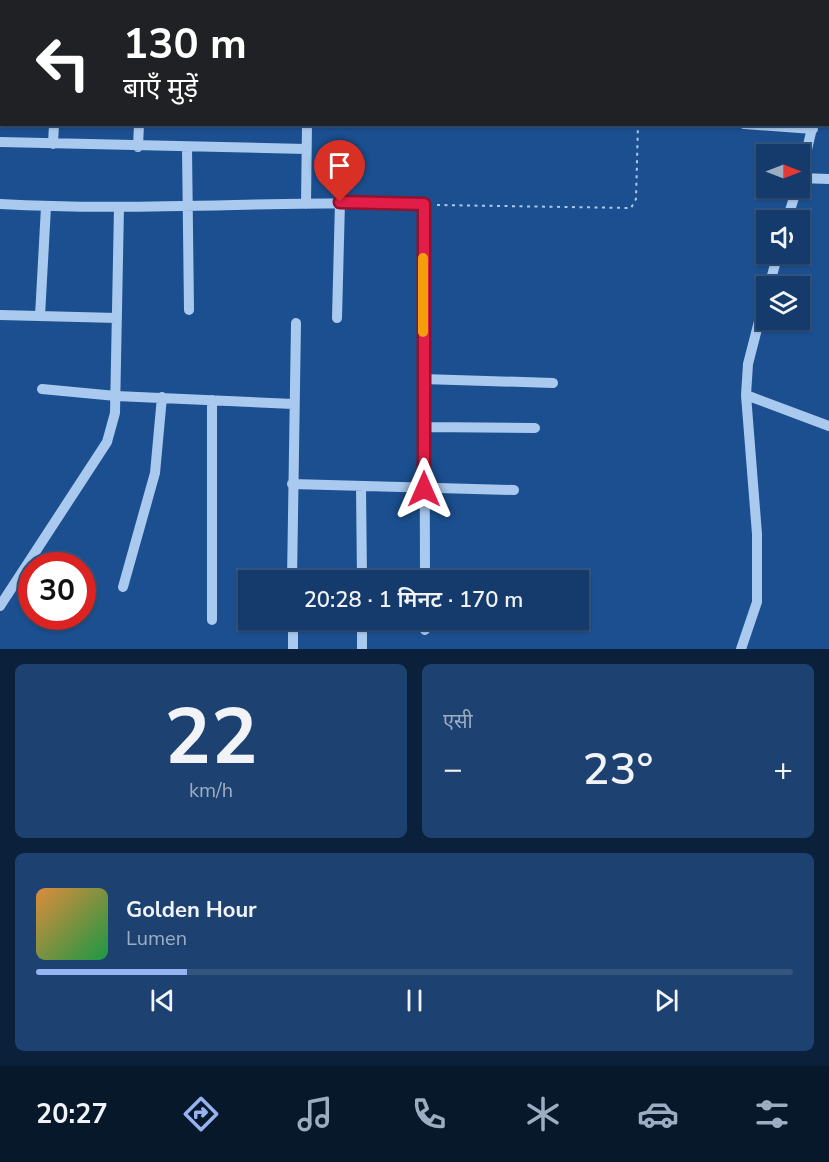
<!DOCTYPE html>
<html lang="hi">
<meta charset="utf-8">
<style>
body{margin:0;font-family:"Nunito Sans","Noto Sans Devanagari",sans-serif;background:#1d4271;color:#f1f3f6;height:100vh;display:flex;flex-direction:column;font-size:22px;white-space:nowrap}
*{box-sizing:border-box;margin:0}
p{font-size:20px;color:#9dadc1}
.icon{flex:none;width:33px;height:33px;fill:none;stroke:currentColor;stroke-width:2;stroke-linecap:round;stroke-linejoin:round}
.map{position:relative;height:649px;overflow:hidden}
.sheet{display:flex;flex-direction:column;gap:15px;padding:15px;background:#0b203b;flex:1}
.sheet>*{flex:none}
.banner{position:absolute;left:0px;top:0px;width:830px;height:126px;box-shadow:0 2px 4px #0004,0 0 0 2px #33557e;background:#202124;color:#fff;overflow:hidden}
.needle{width:39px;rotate:90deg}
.tools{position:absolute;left:756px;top:144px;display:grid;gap:12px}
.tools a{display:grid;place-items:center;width:54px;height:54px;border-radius:0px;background:#143b6b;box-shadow:0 2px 4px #0004,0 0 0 2px #33557e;font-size:30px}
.speed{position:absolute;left:18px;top:552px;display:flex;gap:12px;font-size:30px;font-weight:700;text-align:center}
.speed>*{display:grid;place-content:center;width:78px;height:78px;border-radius:50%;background:#143b6b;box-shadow:0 2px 4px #0004,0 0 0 2px #33557e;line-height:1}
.speed .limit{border:9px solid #d22;background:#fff;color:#111}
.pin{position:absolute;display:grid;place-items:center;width:51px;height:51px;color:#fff;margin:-62px -26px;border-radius:50% 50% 50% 0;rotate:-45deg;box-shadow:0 0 6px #0007}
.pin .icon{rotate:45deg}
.me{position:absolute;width:66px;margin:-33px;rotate:0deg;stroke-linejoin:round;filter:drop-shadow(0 0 4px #0008)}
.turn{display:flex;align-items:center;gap:21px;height:126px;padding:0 24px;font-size:27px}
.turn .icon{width:78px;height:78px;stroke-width:2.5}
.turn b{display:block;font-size:42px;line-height:51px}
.big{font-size:45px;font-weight:600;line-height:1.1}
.sheet .widget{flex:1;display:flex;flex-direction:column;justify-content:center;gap:9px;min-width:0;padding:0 21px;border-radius:9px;background:#1d4271}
.sheet .dial{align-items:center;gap:0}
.dial b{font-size:78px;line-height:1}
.song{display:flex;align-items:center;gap:18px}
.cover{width:72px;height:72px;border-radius:9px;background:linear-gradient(135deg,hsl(30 70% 55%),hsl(140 70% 35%))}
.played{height:6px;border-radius:3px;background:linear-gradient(90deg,#95b2f1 20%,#33557e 20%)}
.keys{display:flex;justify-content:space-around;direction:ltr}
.heat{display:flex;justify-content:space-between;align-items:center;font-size:33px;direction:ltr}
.sheet .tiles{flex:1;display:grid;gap:15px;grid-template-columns:1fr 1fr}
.widget:last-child{grid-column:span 2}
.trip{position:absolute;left:238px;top:570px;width:351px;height:60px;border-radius:0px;background:#143b6b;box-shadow:0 2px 4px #0004,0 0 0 2px #33557e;font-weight:600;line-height:60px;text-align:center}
.tabs{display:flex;height:96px;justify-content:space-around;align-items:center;background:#08182b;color:#9dadc1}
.tabs .icon{width:42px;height:42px}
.tabs .active{color:#95b2f1}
.tabs b{font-size:27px;color:#f1f3f6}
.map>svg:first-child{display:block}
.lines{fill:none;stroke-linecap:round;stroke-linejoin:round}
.path{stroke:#a9c9ee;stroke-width:2;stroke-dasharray:3 4.5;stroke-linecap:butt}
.minor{stroke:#a9c9ee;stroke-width:10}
.route-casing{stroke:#92132f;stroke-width:15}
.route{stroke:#e11d48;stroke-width:10}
.slow{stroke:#f59e0b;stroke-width:10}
</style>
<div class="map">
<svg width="829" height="649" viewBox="0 0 829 649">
<rect width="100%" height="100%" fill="#1b4f8f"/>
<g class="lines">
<path class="path" d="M437 205 631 208 636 199 638 124"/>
<path class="minor" d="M811 0 816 2
M56 2V0
M143 2V0
M310 2V0
M828 5H829
M828 55 829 50
M828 96H829
M744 124 813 129
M0 142 306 149
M53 144 54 124
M138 147 139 124
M187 148 189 310
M800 178 829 179
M800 179 813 124
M0 204C141 212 282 200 424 204L425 580
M306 204 307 124
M787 220 797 188
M769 286 778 254
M0 315 117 318
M40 316 46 207
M337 318 340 202
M423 379 553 383
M42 389 116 396 293 404
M746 395 829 426
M212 400V620
M423 427 535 428
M292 484 514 490
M361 486 362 580
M292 580 296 323
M123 587 155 473 162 397
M0 606 107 442 115 413 119 207
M293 620V649
M362 620V649
M425 630 426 620
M741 649 757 602V534L746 395 748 364 766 294"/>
</g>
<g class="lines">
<defs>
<path id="route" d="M340 202 424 204V489"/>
</defs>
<use href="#route" class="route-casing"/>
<use href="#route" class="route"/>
<path class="slow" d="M423 332V258"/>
</g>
</svg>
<div class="tools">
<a><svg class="needle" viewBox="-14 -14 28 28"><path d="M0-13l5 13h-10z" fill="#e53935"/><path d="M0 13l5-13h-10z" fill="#9dadc1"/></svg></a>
<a><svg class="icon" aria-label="sound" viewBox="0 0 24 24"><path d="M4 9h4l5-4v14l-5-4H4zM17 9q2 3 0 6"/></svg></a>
<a><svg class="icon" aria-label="layers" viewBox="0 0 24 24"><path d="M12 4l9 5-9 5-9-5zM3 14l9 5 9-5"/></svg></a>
</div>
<div class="speed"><div class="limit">30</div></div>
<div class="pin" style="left:340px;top:202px;background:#d93025"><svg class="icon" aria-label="arrive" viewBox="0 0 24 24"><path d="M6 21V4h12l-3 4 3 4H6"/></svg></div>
<svg class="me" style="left:424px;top:489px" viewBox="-20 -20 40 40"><path d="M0-17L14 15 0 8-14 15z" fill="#e11d48" stroke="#fff" stroke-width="4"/></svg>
<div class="trip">20:28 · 1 मिनट · 170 m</div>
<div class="banner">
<div class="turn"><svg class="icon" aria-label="left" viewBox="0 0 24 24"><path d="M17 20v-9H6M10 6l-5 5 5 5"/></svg><div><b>130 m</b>बाएँ मुड़ें</div></div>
</div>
</div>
<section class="sheet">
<div class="tiles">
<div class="widget dial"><b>22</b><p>km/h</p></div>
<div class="widget"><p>एसी</p>
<div class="heat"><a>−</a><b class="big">23°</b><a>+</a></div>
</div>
<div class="widget">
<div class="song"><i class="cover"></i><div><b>Golden Hour</b><p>Lumen</p></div></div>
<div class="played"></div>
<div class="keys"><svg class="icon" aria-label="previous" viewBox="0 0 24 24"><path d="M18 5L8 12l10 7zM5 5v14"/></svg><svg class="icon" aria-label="pause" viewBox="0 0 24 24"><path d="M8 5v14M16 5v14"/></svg><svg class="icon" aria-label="next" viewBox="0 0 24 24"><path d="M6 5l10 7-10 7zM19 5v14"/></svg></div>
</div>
</div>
</section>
<nav class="tabs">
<b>20:27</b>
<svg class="icon active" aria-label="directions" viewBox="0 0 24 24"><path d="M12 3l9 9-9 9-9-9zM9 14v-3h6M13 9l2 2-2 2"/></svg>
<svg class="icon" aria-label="music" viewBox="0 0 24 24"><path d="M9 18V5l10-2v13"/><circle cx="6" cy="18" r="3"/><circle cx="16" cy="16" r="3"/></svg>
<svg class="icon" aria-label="phone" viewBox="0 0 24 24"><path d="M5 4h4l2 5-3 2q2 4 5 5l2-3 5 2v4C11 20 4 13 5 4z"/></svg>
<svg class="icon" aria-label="climate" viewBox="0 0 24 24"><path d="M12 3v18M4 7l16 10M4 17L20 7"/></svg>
<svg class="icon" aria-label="car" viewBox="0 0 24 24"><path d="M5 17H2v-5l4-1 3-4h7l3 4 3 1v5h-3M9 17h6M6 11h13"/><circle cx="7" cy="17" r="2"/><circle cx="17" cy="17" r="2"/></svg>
<svg class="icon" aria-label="filters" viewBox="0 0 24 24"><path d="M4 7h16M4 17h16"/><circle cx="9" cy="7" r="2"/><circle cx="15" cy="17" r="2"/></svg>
</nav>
